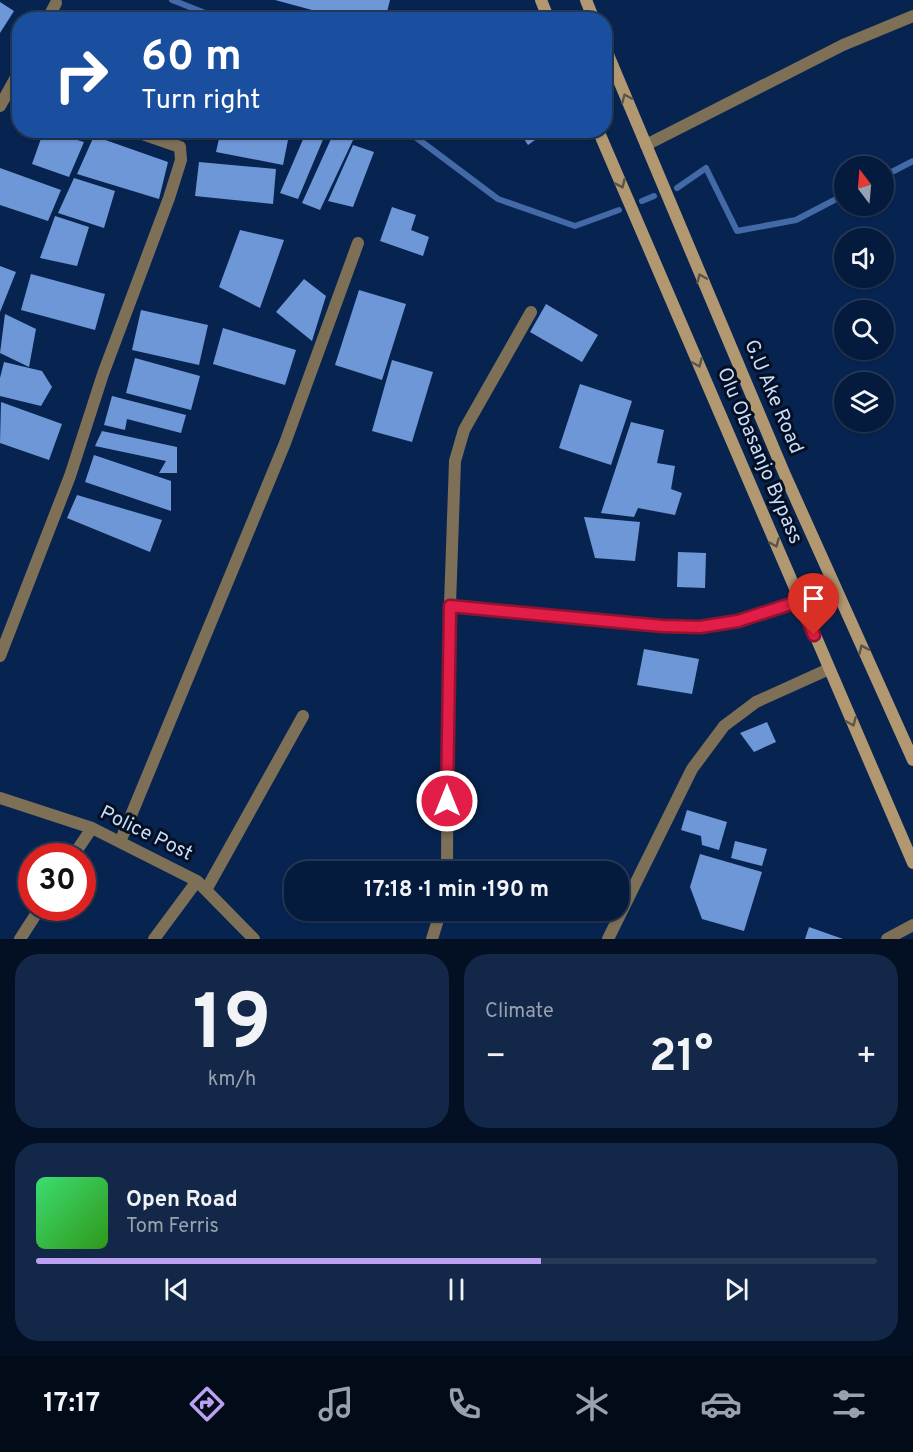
<!DOCTYPE html>
<meta charset="utf-8">
<style>
body{margin:0;font-family:Overpass,sans-serif;background:#132848;color:#f1f3f6;height:100vh;display:flex;flex-direction:column;font-size:22px;white-space:nowrap}
*{box-sizing:border-box;margin:0}
p{font-size:20px;color:#97a1b0}
.icon{flex:none;width:33px;height:33px;fill:none;stroke:currentColor;stroke-width:2;stroke-linecap:round;stroke-linejoin:round}
.map{position:relative;height:939px;overflow:hidden}
.drawer{display:flex;flex-direction:column;gap:15px;padding:15px;background:#030f22;flex:1}
.drawer>*{flex:none}
.top-card{position:absolute;left:12px;top:12px;width:600px;height:126px;border-radius:24px;box-shadow:0 2px 4px #0004,0 0 0 2px #263957;background:#1a4fa0;color:#fff;overflow:hidden}
.needle{width:39px;rotate:344deg}
.fabs{position:absolute;left:834px;top:156px;display:grid;gap:12px}
.fabs a{display:grid;place-items:center;width:60px;height:60px;border-radius:50%;background:#051b3d;box-shadow:0 2px 4px #0004,0 0 0 2px #263957;font-size:30px}
.speed{position:absolute;left:18px;top:843px;display:flex;gap:12px;font-size:30px;font-weight:700;text-align:center}
.speed>*{display:grid;place-content:center;width:78px;height:78px;border-radius:50%;background:#051b3d;box-shadow:0 2px 4px #0004,0 0 0 2px #263957;line-height:1}
.speed .limit{border:9px solid #d22;background:#fff;color:#111}
.pin{position:absolute;display:grid;place-items:center;width:51px;height:51px;color:#fff;margin:-62px -26px;border-radius:50% 50% 50% 0;rotate:-45deg;box-shadow:0 0 6px #0007}
.pin .icon{rotate:45deg}
.me{position:absolute;width:66px;margin:-33px;rotate:0deg;stroke-linejoin:round;filter:drop-shadow(0 0 4px #0008)}
.turn{display:flex;align-items:center;gap:21px;height:126px;padding:0 30px;font-size:27px}
.turn .icon{width:78px;height:78px;stroke-width:2.5}
.turn b{display:block;font-size:42px;line-height:51px}
.big{font-size:45px;font-weight:700;line-height:1.1}
.drawer .card{flex:1;display:flex;flex-direction:column;justify-content:center;gap:9px;min-width:0;padding:0 21px;border-radius:24px;background:#132848}
.drawer .dial{align-items:center;gap:0}
.dial b{font-size:78px;line-height:1}
.song{display:flex;align-items:center;gap:18px}
.cover{width:72px;height:72px;border-radius:9px;background:linear-gradient(135deg,hsl(140 70% 55%),hsl(110 70% 35%))}
.played{height:6px;border-radius:3px;background:linear-gradient(90deg,#bca0f2 60%,#263957 60%)}
.keys{display:flex;justify-content:space-around;direction:ltr}
.heat{display:flex;justify-content:space-between;align-items:center;font-size:33px;direction:ltr}
.drawer .tiles{flex:1;display:grid;gap:15px;grid-template-columns:1fr 1fr}
.card:last-child{grid-column:span 2}
.trip{position:absolute;left:284px;top:861px;width:345px;height:60px;border-radius:24px;background:#051b3d;box-shadow:0 2px 4px #0004,0 0 0 2px #263957;font-weight:700;line-height:60px;text-align:center}
.dock{display:flex;height:96px;justify-content:space-around;align-items:center;background:#020b18;color:#97a1b0}
.dock .icon{width:42px;height:42px}
.dock .active{color:#bca0f2}
.dock b{font-size:27px;color:#f1f3f6}
.map>svg:first-child{display:block}
.lines{fill:none;stroke-linecap:round;stroke-linejoin:round}
.stream{stroke:#4369a7;stroke-width:6}
.building{fill:#6e97d7}
.street{stroke:#7e6f57;stroke-width:12}
.secondary{stroke:#b19871;stroke-width:12}
.oneway{stroke:#5a544a}
.route-casing{stroke:#92132f;stroke-width:15}
.route{stroke:#e11d48;stroke-width:10}
.labels{text-anchor:middle;dominant-baseline:central;stroke-width:6;stroke-linejoin:round;paint-order:stroke}
.street-label{font-size:20px;fill:#c8dbf8;stroke:#040f23}
</style>
<div class="map">
<svg width="913" height="939" viewBox="0 0 913 939">
<rect width="100%" height="100%" fill="#072451"/>
<g class="lines">
<path class="stream" d="M172 0 223 20
M406 130 498 199 575 226 619 210
M884 176 913 161
M677 188 706 168 737 231 796 220 844 195
M642 201 654 196"/>
</g>
<path class="building" d="M275 0H390L385 20H349Z
M0 2 14 11 0 33Z
M44 130 84 142 69 177 32 164Z
M221 130H266L289 135 283 165 216 152Z
M307 130H327L298 199 280 193Z
M335 130 354 138 320 210 302 203Z
M518 130H529L535 140 528 145Z
M94 136 168 162 159 199 77 174Z
M353 145 374 152 353 207 328 201Z
M199 162 276 169 273 204 195 196Z
M0 168 61 190 48 221 0 205Z
M74 178 115 191 104 228 58 213Z
M392 207 416 215 411 230 429 237 423 256 380 241Z
M55 216 89 227 77 266 40 258Z
M240 230 284 240 260 308 219 287Z
M0 266 16 272 0 312Z
M31 274 105 294 95 330 21 310Z
M304 279 326 296 312 341 276 312Z
M359 290 406 304 382 380 335 365Z
M546 304 598 335 582 362 530 332Z
M141 310 208 325 199 365 132 350Z
M5 314 36 329 29 367 0 353Z
M223 328 296 350 285 385 213 364Z
M135 358 200 376 191 410 126 393Z
M392 360 433 372 412 442 372 431Z
M4 362 42 371 52 387 41 406 0 396V378Z
M580 384 632 401 611 465 559 448Z
M112 396 186 415 181 433 127 419 125 430 104 425Z
M1 402 62 424 49 460 0 443Z
M631 422 664 430 657 463 675 466 671 489 682 493 675 515 638 508 634 517 601 513Z
M102 431 177 447V473H159L166 461 95 446Z
M94 455 171 481V511L85 482Z
M77 495 162 520 150 552 67 518Z
M584 517 640 522 635 561 595 558Z
M678 552 706 553 705 588 677 587Z
M644 649 699 659 692 694 637 685Z
M767 722 776 742 754 752 740 733Z
M687 810 727 822 719 850 702 845 701 836 681 830Z
M735 841 767 849 762 866 731 858Z
M700 854 762 872 744 931 702 919 690 887Z
M809 927 843 939H805Z"/>
<g class="lines">
<path class="street" d="M47 20 56 3
M0 106 20 70
M646 145 843 45 913 16
M450 606 662 626 700 627 738 621 800 601
M0 656 70 476 103 374 169 198 181 160 180 147 131 130
M0 798 92 828 197 881 254 939
M120 842 285 443 358 243
M73 856 92 828
M447 872 448 662 455 461 464 430 531 312
M206 890 303 716
M20 939 40 908
M154 939 197 881
M432 939 441 910
M608 939 692 769 724 726 756 702 829 669
M887 939 913 925"/>
<path class="secondary" d="M541 0 549 20
M586 0 594 20
M604 45 785 475 913 760
M598 130 913 863"/>
</g>
<defs><path id="oneway-chevron" d="M-2-3.5L2.5 0L-2 3.5" fill="none" stroke-width="1.6" stroke-linecap="round" stroke-linejoin="round" transform="scale(1.5)"/></defs>
<g class="oneway">
<use href="#oneway-chevron" transform="translate(626 98) rotate(-113)"/>
<use href="#oneway-chevron" transform="translate(621 184) rotate(66)"/>
<use href="#oneway-chevron" transform="translate(701 278) rotate(-113)"/>
<use href="#oneway-chevron" transform="translate(698 363) rotate(67)"/>
<use href="#oneway-chevron" transform="translate(775 543) rotate(67)"/>
<use href="#oneway-chevron" transform="translate(863 649) rotate(-114)"/>
<use href="#oneway-chevron" transform="translate(852 722) rotate(67)"/>
</g>
<g class="lines">
<defs>
<path id="route" d="M447 801 450 606 662 626 700 627 738 621 800 601 814 635"/>
</defs>
<use href="#route" class="route-casing"/>
<use href="#route" class="route"/>
</g>
<g class="labels">
<g class="street-label">
<text transform="translate(773 397) rotate(67)">G.U Ake Road</text>
<text transform="translate(759 456) rotate(67)">Olu Obasanjo Bypass</text>
<text transform="translate(146 834) rotate(26)">Police Post</text>
</g>
</g>
</svg>
<div class="fabs">
<a><svg class="needle" viewBox="-14 -14 28 28"><path d="M0-13l5 13h-10z" fill="#e53935"/><path d="M0 13l5-13h-10z" fill="#97a1b0"/></svg></a>
<a><svg class="icon" aria-label="sound" viewBox="0 0 24 24"><path d="M4 9h4l5-4v14l-5-4H4zM17 9q2 3 0 6"/></svg></a>
<a><svg class="icon" aria-label="search" viewBox="0 0 24 24"><circle cx="10" cy="10" r="6"/><path d="M15 15l6 6"/></svg></a>
<a><svg class="icon" aria-label="layers" viewBox="0 0 24 24"><path d="M12 4l9 5-9 5-9-5zM3 14l9 5 9-5"/></svg></a>
</div>
<div class="speed"><div class="limit">30</div></div>
<div class="pin" style="left:814px;top:635px;background:#d93025"><svg class="icon" aria-label="arrive" viewBox="0 0 24 24"><path d="M6 21V4h12l-3 4 3 4H6"/></svg></div>
<svg class="me" style="left:447px;top:801px" viewBox="-20 -20 40 40"><circle r="17" fill="#e11d48" stroke="#fff" stroke-width="3"/><path d="M0-11L8 9 0 5-8 9z" fill="#fff"/></svg>
<div class="trip">17:18 · 1 min · 190 m</div>
<div class="top-card">
<div class="turn"><svg class="icon" aria-label="right" viewBox="0 0 24 24"><path d="M7 20v-9h11M14 6l5 5-5 5"/></svg><div><b>60 m</b>Turn right</div></div>
</div>
</div>
<section class="drawer">
<div class="tiles">
<div class="card dial"><b>19</b><p>km/h</p></div>
<div class="card"><p>Climate</p>
<div class="heat"><a>−</a><b class="big">21°</b><a>+</a></div>
</div>
<div class="card">
<div class="song"><i class="cover"></i><div><b>Open Road</b><p>Tom Ferris</p></div></div>
<div class="played"></div>
<div class="keys"><svg class="icon" aria-label="previous" viewBox="0 0 24 24"><path d="M18 5L8 12l10 7zM5 5v14"/></svg><svg class="icon" aria-label="pause" viewBox="0 0 24 24"><path d="M8 5v14M16 5v14"/></svg><svg class="icon" aria-label="next" viewBox="0 0 24 24"><path d="M6 5l10 7-10 7zM19 5v14"/></svg></div>
</div>
</div>
</section>
<nav class="dock">
<b>17:17</b>
<svg class="icon active" aria-label="directions" viewBox="0 0 24 24"><path d="M12 3l9 9-9 9-9-9zM9 14v-3h6M13 9l2 2-2 2"/></svg>
<svg class="icon" aria-label="music" viewBox="0 0 24 24"><path d="M9 18V5l10-2v13"/><circle cx="6" cy="18" r="3"/><circle cx="16" cy="16" r="3"/></svg>
<svg class="icon" aria-label="phone" viewBox="0 0 24 24"><path d="M5 4h4l2 5-3 2q2 4 5 5l2-3 5 2v4C11 20 4 13 5 4z"/></svg>
<svg class="icon" aria-label="climate" viewBox="0 0 24 24"><path d="M12 3v18M4 7l16 10M4 17L20 7"/></svg>
<svg class="icon" aria-label="car" viewBox="0 0 24 24"><path d="M5 17H2v-5l4-1 3-4h7l3 4 3 1v5h-3M9 17h6M6 11h13"/><circle cx="7" cy="17" r="2"/><circle cx="17" cy="17" r="2"/></svg>
<svg class="icon" aria-label="filters" viewBox="0 0 24 24"><path d="M4 7h16M4 17h16"/><circle cx="9" cy="7" r="2"/><circle cx="15" cy="17" r="2"/></svg>
</nav>
